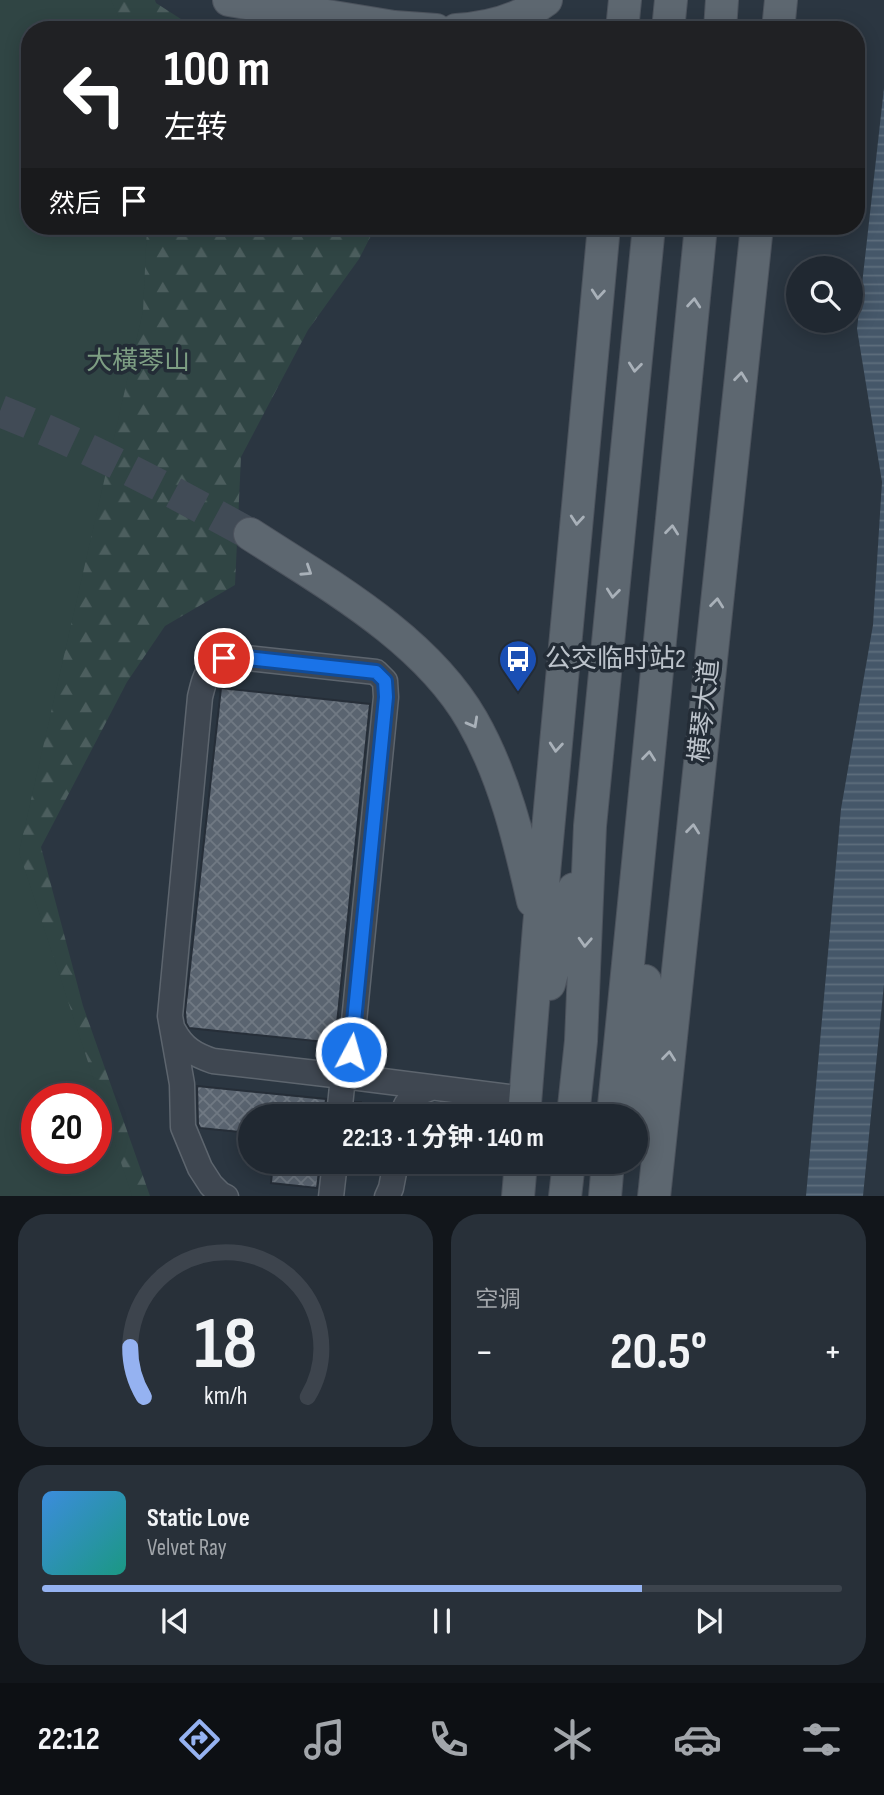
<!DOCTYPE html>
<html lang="zh">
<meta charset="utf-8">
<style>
body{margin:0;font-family:"Sofia Sans Condensed","Noto Sans SC",sans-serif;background:#283039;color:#f1f3f6;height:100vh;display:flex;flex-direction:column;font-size:26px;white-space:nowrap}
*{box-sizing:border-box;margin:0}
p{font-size:23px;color:#a2a6ab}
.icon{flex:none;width:38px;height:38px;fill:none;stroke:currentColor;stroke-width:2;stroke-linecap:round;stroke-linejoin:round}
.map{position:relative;height:1196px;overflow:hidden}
.side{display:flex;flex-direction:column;gap:18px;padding:18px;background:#12161b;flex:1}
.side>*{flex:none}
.guide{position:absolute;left:21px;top:21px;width:844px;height:214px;border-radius:28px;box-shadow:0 4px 18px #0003,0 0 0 2px #3d444d;background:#202124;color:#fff;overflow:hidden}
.tools{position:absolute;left:786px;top:256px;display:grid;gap:14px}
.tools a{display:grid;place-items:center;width:77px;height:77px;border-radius:50%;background:#202831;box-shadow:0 4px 18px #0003,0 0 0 2px #3d444d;font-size:35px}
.speed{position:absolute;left:21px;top:1083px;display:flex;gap:14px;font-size:35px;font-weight:700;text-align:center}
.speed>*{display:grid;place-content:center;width:91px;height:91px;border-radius:50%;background:#202831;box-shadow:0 4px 18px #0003,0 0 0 2px #3d444d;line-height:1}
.speed .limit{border:10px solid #d22;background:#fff;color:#111}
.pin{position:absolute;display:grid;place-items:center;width:60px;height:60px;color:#fff;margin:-30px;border:4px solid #fff;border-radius:50%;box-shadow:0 2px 7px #0007}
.me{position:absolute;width:77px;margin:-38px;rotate:6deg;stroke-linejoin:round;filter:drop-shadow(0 0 5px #0008)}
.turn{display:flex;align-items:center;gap:24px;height:147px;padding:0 28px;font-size:32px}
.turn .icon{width:91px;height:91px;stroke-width:2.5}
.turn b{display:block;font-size:49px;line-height:60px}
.then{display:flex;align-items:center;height:66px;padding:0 28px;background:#0003;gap:14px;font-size:26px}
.big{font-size:52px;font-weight:700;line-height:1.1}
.side .widget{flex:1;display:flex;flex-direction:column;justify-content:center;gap:10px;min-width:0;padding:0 24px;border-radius:28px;background:#283039}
.side .dial{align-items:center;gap:0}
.dial svg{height:182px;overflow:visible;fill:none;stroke:#3d444d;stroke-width:7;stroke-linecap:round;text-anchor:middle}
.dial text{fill:#f1f3f6;stroke:none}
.song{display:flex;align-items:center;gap:21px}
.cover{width:84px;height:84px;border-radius:10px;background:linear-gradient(135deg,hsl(210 70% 55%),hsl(170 70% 35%))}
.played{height:7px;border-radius:4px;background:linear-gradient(90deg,#95b2f1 75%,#3d444d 75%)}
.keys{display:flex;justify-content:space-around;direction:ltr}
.heat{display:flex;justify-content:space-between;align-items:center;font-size:38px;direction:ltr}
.side .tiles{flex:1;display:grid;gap:18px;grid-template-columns:1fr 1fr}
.widget:last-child{grid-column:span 2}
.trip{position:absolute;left:238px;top:1104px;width:410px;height:70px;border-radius:35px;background:#202831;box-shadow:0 4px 18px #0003,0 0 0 2px #3d444d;font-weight:700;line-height:70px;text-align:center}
.tabs{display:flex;height:112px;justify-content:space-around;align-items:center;background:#0d1014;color:#a2a6ab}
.tabs .icon{width:49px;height:49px}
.tabs .active{color:#95b2f1}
.tabs b{font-size:32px;color:#f1f3f6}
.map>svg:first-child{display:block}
.forest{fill:url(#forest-firs);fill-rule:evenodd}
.park{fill:#304544;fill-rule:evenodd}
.water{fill:url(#water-rules)}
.building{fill:url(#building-cross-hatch);stroke:#262e38;stroke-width:2}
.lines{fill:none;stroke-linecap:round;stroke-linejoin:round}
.major-tunnel{stroke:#414b56;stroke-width:32;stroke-dasharray:32 16;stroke-linecap:butt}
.minor-casing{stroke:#5d656e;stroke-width:27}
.major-casing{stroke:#4c535d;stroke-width:34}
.minor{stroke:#3f4751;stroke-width:24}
.major{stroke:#5d6770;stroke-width:32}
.oneway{stroke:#a9b1b9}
.route-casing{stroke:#114b97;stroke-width:18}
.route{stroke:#1a73e8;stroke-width:12}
.labels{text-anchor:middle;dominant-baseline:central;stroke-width:7;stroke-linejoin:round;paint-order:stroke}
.park-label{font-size:26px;fill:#7d9e83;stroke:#232c36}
.poi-label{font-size:26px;fill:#bcc3cb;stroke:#232c36;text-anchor:start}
.street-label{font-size:26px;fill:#bcc3cb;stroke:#232c36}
</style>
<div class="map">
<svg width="884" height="1197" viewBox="0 0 884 1197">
<defs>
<pattern id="forest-firs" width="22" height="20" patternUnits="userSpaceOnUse" patternTransform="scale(1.75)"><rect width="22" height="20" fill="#304544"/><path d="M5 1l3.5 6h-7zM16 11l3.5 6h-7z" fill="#4c5e5e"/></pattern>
<pattern id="water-rules" width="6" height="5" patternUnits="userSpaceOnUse" patternTransform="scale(1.75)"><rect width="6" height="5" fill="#455769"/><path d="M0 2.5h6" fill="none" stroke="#5e6e7d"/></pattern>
<pattern id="building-cross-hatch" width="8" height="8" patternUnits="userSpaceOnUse" patternTransform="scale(1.75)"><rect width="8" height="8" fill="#5a6470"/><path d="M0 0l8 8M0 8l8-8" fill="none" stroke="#707983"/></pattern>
</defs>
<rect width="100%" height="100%" fill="#2b3641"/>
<path class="forest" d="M0 0H155L156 3 198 30H30V226H376L359 259 308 330 241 457 235 585 165 626 127 682 41 847 83 1006 150 1196 0 1197ZM37 1099H96V1158H37Z"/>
<path class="park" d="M0 0H111L124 30H30V226H147L143 311 19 852 132 1196H0ZM37 1099H96V1158H37Z"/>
<path class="water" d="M884 88V984L863 1196H806L841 809 873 625 882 482 857 329Z"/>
<path class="building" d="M221 688 370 704 335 1043 189 1028 186 1023 185 1012Z
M197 1086 326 1099 324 1116H250V1133L200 1128 198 1124Z
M355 1102H361V1116H354Z
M273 1162H320L317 1188 271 1183Z"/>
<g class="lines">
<path class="major-tunnel" d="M0 411C86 445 168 489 250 534"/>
<defs>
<path id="minor" d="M174 1031C183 1048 195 1055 213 1061L359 1078
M339 1116 343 1076
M402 1116C406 1099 415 1093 431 1088
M226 1197 220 1194 211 1185 200 1168 183 1127 182 1084 170 1016 200 697C206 672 209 660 238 657L376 672 385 681 386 697 351 1052 354 1069 359 1078 525 1099
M331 1197 335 1162
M387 1197 391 1188 396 1162"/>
<path id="major" d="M229 0 394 27 436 30
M456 30C489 28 520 20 546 0
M622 30 625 0
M668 30 671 0
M720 30 722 0
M778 30 781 0
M250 534C327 584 425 638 472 720 504 776 519 839 533 901
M549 984 574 889
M524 1116 539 927 604 226
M573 1116 581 1041 590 826 649 226
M613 1116 701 226
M644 1122 645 981
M518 1197 521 1162
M565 1197 569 1162
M605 1197 608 1162
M654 1197 757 226"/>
</defs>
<use href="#minor" class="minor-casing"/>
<use href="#major" class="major-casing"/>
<use href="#minor" class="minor"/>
<use href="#major" class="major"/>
</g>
<defs><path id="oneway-chevron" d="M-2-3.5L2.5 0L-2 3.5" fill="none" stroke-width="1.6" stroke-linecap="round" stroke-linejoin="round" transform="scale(1.75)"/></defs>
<g class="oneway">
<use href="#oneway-chevron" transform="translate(598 294) rotate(95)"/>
<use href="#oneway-chevron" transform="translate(694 303) rotate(-85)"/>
<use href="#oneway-chevron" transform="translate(635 367) rotate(96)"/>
<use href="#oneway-chevron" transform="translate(741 377) rotate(-84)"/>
<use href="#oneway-chevron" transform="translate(577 520) rotate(95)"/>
<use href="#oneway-chevron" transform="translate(672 530) rotate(-84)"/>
<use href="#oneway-chevron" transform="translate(307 571) rotate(33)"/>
<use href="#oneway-chevron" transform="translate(613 593) rotate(96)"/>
<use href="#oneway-chevron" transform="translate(717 603) rotate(-84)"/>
<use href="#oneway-chevron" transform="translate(473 723) rotate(61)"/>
<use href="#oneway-chevron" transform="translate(556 747) rotate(95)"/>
<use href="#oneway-chevron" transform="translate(649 756) rotate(-84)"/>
<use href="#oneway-chevron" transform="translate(693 829) rotate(-84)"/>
<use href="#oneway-chevron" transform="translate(585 942) rotate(93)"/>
<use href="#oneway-chevron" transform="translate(669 1056) rotate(-84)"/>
</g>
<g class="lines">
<defs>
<path id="route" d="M224 658 238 657 376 672 385 681 386 697 351 1052"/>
</defs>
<use href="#route" class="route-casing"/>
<use href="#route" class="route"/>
</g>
<defs>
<symbol id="bus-pin" viewBox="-11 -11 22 30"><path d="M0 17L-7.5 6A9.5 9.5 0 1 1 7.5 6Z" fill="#1a4fb4" stroke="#232c36"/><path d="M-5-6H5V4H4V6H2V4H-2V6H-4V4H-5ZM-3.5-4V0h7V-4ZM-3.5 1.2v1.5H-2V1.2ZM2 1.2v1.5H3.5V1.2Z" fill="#fff"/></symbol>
</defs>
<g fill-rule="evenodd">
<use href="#bus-pin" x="496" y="637" width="44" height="60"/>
</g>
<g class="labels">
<g class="park-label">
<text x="138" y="361">大橫琴山</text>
</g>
<g class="poi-label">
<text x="545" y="659">公交临时站2</text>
</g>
<g class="street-label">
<text transform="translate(705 711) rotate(-84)">横琴大道</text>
</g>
</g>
</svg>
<div class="tools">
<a><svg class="icon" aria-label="search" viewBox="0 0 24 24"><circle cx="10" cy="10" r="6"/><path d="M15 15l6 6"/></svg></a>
</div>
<div class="speed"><div class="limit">20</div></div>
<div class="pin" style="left:224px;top:658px;background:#d93025"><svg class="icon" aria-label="arrive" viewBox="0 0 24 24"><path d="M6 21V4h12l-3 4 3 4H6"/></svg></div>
<svg class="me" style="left:351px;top:1052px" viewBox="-20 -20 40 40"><circle r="17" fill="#1a73e8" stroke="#fff" stroke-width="3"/><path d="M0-11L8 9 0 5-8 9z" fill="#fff"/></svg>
<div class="trip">22:13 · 1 分钟 · 140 m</div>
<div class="guide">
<div class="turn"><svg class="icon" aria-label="left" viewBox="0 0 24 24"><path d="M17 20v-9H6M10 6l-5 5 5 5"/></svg><div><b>100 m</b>左转</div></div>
<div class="then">然后<svg class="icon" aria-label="arrive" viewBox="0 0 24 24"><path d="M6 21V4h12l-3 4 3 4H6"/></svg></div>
</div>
</div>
<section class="side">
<div class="tiles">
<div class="widget dial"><svg viewBox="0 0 100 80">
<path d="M14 69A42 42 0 1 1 86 69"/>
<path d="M14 69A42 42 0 0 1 8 47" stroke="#95b2f1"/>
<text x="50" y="56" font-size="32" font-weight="700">18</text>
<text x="50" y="72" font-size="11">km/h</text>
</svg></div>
<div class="widget"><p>空调</p>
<div class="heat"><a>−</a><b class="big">20.5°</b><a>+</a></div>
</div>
<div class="widget">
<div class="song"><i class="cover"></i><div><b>Static Love</b><p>Velvet Ray</p></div></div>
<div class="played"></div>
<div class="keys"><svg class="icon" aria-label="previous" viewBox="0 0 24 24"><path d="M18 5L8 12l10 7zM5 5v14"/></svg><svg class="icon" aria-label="pause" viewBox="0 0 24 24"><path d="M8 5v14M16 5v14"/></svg><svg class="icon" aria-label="next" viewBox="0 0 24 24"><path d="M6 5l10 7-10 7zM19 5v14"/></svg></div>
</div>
</div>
</section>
<nav class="tabs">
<b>22:12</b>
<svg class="icon active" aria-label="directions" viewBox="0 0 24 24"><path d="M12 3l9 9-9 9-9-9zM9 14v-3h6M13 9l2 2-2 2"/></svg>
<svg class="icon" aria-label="music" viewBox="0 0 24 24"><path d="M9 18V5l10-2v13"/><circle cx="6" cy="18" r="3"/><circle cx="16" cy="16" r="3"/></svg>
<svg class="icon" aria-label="phone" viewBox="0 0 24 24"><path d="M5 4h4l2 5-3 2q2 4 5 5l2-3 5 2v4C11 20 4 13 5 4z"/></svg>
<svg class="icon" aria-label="climate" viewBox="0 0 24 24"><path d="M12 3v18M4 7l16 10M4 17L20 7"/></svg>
<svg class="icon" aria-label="car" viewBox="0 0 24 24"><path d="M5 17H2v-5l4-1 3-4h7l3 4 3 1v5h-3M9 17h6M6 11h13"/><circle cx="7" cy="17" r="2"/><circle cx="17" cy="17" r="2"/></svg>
<svg class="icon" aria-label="filters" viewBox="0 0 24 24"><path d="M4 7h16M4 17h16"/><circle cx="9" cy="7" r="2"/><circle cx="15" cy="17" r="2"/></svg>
</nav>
